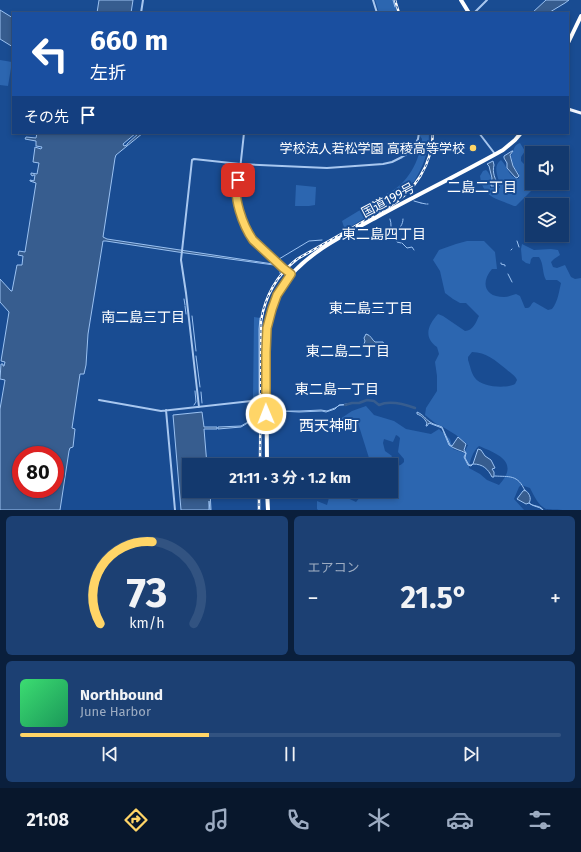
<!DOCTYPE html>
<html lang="ja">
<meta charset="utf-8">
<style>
body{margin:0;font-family:"Fira Sans","Noto Sans JP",sans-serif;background:#1c4073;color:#f1f3f6;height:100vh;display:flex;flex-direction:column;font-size:15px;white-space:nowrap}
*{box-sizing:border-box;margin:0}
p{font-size:13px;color:#9dacc2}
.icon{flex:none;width:22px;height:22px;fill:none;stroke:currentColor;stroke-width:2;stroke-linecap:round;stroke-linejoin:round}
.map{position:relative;height:510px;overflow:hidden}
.drawer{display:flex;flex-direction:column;gap:6px;padding:6px;background:#0a1f3c;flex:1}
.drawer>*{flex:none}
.guide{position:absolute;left:12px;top:12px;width:557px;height:122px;border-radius:0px;box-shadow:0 2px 6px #0003,0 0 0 1px #325381;background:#1a4fa0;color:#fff;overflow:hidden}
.controls{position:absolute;left:525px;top:146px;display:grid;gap:8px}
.controls a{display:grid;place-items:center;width:44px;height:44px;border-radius:0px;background:#13396e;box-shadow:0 2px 6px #0003,0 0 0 1px #325381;font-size:20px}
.speed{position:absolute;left:12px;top:446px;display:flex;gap:8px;font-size:20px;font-weight:700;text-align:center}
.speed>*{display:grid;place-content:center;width:52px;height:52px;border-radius:50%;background:#13396e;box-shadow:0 2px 6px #0003,0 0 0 1px #325381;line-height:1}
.speed .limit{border:6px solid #d22;background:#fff;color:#111}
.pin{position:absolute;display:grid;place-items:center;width:34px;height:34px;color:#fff;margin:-17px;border-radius:8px;box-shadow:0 2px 6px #0006}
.me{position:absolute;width:44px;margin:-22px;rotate:359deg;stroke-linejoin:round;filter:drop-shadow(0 0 3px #0008)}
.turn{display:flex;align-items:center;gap:14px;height:84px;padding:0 12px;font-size:18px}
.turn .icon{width:52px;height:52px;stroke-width:2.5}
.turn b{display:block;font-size:28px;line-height:34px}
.then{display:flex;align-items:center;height:38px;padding:0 12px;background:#0003;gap:8px;font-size:15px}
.big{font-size:30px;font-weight:700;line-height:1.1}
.drawer .tile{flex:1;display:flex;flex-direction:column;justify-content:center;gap:6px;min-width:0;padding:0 14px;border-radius:6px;background:#1c4073}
.drawer .dial{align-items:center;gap:0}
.dial svg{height:104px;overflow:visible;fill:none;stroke:#325381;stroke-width:7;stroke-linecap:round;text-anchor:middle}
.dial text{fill:#f1f3f6;stroke:none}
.song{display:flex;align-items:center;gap:12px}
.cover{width:48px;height:48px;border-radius:6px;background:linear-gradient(135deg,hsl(140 70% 55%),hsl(150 70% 35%))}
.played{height:4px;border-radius:2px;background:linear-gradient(90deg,#ffd567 35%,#325381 35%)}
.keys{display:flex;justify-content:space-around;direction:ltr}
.heat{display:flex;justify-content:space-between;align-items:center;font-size:22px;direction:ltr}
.drawer .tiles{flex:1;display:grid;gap:6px;grid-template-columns:1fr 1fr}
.tile:last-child{grid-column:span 2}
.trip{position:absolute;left:182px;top:458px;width:216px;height:40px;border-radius:0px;background:#13396e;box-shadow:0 2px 6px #0003,0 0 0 1px #325381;font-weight:700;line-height:40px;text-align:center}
.tabs{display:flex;height:64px;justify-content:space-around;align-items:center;background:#08172c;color:#9dacc2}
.tabs .icon{width:28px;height:28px}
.tabs .on{color:#ffd567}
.tabs b{font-size:18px;color:#f1f3f6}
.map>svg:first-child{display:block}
.green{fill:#2c66b0;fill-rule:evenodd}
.water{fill:#375d8f;stroke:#9bc2f2;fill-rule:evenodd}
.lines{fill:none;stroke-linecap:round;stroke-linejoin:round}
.stream{stroke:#9bc2f2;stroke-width:1}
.river{stroke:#375d8f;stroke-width:2.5}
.minor{stroke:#a8c7ef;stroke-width:2}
.major{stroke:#f1f6ff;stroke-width:3}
.highway{stroke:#fff;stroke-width:4}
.rail-casing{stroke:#fff;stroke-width:2.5}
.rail{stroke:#194c92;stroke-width:1;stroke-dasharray:3;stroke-linecap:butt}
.route-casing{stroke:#a68a43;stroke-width:10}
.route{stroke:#ffd567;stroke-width:7}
.poi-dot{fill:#ffd567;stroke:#194c92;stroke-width:1.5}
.labels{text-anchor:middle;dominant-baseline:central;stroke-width:4;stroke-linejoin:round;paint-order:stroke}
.poi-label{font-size:13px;fill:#fff;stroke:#194c92;text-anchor:end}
.street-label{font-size:13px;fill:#fff;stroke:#194c92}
.neighbourhood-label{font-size:14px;fill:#fff;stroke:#194c92}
.quarter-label{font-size:15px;fill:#fff;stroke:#194c92}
</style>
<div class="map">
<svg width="581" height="510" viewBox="0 0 581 510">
<rect width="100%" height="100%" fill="#194c92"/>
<path class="green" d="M375 0H394L398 13H379Z
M0 60 12 62 8 86 0 85Z
M420 133H429C429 153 423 166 414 182H413L404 192 405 193 398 198 345 230 342 221 388 193C408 184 420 160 422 139L420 136Z
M520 143 525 151 521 157V161L532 172V183H536V186L516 206H514C496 198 483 198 480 176L483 171 486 170 488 172 492 179 490 187V188H500C500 179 491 167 501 160 508 167 507 175 518 179L519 178V174L514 167 511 156C514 151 513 145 520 143Z
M296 185 316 187 315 205 309 206H295Z
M467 241H484L495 252 497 269H492C480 283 485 297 504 297 508 297 512 295 516 294L520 296 525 308H527C531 308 531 303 534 302L548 310 552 309C558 302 559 291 561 283L557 280H546C542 273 544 264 539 257H533L531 259 530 264 526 263 522 260 521 249 522 244 534 250 551 249 558 250 560 255 554 259 551 262 553 267 557 268 565 265 571 277 575 279 581 278V510C573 510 551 510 546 509 538 505 534 496 530 488L521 485 519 487 514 499 524 510H318L317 509V501L327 505 330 494H339L356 502 365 491H391V470C395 466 401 466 404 462V459L398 452 400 438 398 436 396 435 393 442 384 439 383 443 385 451 392 456C390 460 386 461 384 465H361L369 458 358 423 345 421 338 423 337 421 352 411 366 406 374 415 394 421 406 429 431 434 439 429 450 439 453 449 464 453 468 445 456 435 443 427 435 423 425 415 426 408 437 391V376L435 362 439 354 437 347C423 337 428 325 438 314L443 316 465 331C473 331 476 322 479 316L466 303H460L453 299 445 293 440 271 433 260 439 250 456 244ZM472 352C486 352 496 361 506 369 509 372 513 374 516 378L517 380 515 384C506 389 481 387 475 378 471 373 470 365 468 360V357ZM479 446C498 454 520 462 499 485L487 480 480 474 469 468C470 460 473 451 479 446Z
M254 317 260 318 259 329 258 398H253Z"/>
<path class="water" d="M99 0H133L131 13H97Z
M546 0H569L565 3 550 12 532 13Z
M0 10 13 18V47L0 39Z
M37 133H136L123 144 124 146 127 145V144L139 133H143L116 155 115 158 103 237 107 239 273 264 278 266 279 268 274 265 178 252 106 241H103L88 334 86 365 84 374H80L72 428 75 429 73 447 70 448 69 451 60 510H0V409L5 380 0 379 1 364H3V366H4L5 362 1 361 9 312 0 302V279L11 291H12L17 265H22L23 256 18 255 19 251 25 252 36 183 30 181V180L34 181 35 175H33V176L31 175V173L37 174 39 163 33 162 35 147 41 149 42 147 36 146V141L25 139 26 137 36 138ZM21 455H55V489H21Z
M512 151H513L510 155 513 166 519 176 517 178 515 177 507 168V163L504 158V156Z
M493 161 494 165C492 172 495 180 499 185L498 187 494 186H491L492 178 489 166 487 164Z
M366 334C371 335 372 340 375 342H383L384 344C379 346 375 344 370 345L369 346 364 344 365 341 364 338Z
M347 404V405H339L335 409 326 412 322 411 299 412 280 411 270 413 261 415 241 427 218 429V427L241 426 265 412 280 411H300L321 410 327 411 335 408 340 405Z
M202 412 204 427H217V429H204L207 465H189V491H210L211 510H210L209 501V510H181L173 415Z
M417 412C424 415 424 418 430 422 434 425 438 425 442 427L450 445 452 446 458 437 466 444 464 450 466 453 465 458 469 465H471L473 464 478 449 481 450 485 456 491 460 495 468 492 469 494 472V477H492C488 469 483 464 473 464L471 466 468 465 464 457 466 453C460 450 454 449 449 445L442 428 429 423 427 426H426L427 423C424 418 422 416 417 414Z
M525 490C529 493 532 498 529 503 534 507 540 505 543 510 539 506 533 507 529 503L526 504 517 499 523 491Z"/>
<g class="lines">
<path class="stream" d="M393 0 395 7
M414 201 421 203
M421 203 426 204
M427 204H428
M390 219C392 224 390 229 392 233
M395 231C400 229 403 224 403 219
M392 235 397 242 401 243
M517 241 519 247
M402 243 407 248 412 247 414 250
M511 250 512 249
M279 259 309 241 322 240
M501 263V264L505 265V266
M288 268 299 259 318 248
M280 272V273
M508 274 512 282
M184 299 185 305
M185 306 186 314
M192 316 196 351
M262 318C265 302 271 286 282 274
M196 356 200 387
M201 392 202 403
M261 397V319
M259 398V329L260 318
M194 405 196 402 195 391
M495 476C509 477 518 474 525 491"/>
<path class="river" d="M345 405 352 403H359L367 400 374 401 379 405C390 400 404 404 415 408"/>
<path class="minor" d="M373 0 377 13
M141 13 143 0
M474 13 487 0
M244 133 238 188V200L240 208 250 234 254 239 268 251 286 270
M479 133 495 154
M237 198 236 190 238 180
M237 202 249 235 253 240 274 259
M99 400 161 411 260 400H267
M199 407 186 293 181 260 192 160 194 159 240 164 327 168 383 164 392 162 402 157 409 153 414 147 418 139 419 133
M166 410 175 510"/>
<path class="major" d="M568 109 581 113"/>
<path class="highway" d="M461 0 469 13
M568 43 581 16
M267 465 266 341C268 323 271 304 280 289 303 254 342 236 377 217 419 194 462 173 503 150L515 140 521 133
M267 491 268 510"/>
<defs>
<path id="rail" d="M395 0 399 13
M260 465 261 321C265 296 277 275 297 259L389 207C415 191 432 165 433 133
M259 491V510"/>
</defs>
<use href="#rail" class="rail-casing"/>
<use href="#rail" class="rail"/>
</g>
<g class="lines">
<defs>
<path id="route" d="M238 180C232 196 243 226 253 240L283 268 291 274 277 295 272 309 267 328 266 352V414"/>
</defs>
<use href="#route" class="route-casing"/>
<use href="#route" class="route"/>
</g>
<circle class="poi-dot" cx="473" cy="148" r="4"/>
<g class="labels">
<g class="poi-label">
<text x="465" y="148">学校法人若松学園 高稜高等学校</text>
</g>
<g class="street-label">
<text transform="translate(388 200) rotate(-28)">国道199号</text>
</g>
<g class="neighbourhood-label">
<text x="482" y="187">二島二丁目</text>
<text x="384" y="234">東二島四丁目</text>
<text x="371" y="308">東二島三丁目</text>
<text x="143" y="317">南二島三丁目</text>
<text x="348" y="351">東二島二丁目</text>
<text x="337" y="389">東二島一丁目</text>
</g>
<g class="quarter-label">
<text x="329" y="426">西天神町</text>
</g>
</g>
</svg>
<div class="controls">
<a><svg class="icon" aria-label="sound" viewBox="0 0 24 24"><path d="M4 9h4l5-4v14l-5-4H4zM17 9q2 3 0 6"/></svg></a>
<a><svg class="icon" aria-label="layers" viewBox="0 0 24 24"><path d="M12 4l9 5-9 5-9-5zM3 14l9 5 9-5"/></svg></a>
</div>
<div class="speed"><div class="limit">80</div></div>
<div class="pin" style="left:238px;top:180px;background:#d93025"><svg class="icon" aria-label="arrive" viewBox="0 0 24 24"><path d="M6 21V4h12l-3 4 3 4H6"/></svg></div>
<svg class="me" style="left:266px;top:414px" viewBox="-20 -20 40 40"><circle r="17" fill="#ffd567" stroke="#fff" stroke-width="3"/><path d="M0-11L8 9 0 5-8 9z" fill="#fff"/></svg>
<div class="trip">21:11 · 3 分 · 1.2 km</div>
<div class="guide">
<div class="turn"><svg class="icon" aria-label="left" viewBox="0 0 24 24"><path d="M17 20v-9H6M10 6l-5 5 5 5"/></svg><div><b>660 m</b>左折</div></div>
<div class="then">その先<svg class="icon" aria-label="arrive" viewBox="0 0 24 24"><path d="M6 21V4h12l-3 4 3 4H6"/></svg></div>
</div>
</div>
<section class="drawer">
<div class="tiles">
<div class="tile dial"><svg viewBox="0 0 100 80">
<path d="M14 69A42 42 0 1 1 86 69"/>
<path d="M14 69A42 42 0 0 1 54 6" stroke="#ffd567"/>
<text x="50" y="56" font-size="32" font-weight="700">73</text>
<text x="50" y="72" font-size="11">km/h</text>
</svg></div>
<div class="tile"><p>エアコン</p>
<div class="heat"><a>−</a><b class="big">21.5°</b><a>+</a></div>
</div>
<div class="tile">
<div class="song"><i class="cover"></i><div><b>Northbound</b><p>June Harbor</p></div></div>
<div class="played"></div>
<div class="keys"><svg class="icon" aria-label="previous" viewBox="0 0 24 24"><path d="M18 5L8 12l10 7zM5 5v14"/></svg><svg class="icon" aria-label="pause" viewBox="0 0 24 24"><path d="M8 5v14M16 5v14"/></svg><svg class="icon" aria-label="next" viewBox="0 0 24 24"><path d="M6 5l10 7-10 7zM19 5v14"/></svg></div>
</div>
</div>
</section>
<nav class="tabs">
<b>21:08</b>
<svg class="icon on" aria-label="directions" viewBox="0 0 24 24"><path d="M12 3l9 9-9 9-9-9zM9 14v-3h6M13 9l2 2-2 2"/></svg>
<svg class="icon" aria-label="music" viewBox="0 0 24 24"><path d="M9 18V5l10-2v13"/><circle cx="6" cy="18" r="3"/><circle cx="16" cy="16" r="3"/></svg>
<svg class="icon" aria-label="phone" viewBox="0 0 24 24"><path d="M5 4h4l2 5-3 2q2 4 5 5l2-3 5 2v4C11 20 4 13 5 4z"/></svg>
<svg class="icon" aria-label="climate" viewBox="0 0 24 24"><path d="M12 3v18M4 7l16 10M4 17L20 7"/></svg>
<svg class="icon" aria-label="car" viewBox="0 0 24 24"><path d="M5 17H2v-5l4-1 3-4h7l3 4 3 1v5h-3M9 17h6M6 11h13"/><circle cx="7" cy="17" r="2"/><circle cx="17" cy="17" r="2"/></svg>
<svg class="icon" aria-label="filters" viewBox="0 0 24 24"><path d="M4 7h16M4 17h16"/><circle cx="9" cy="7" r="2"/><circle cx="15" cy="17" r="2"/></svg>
</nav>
